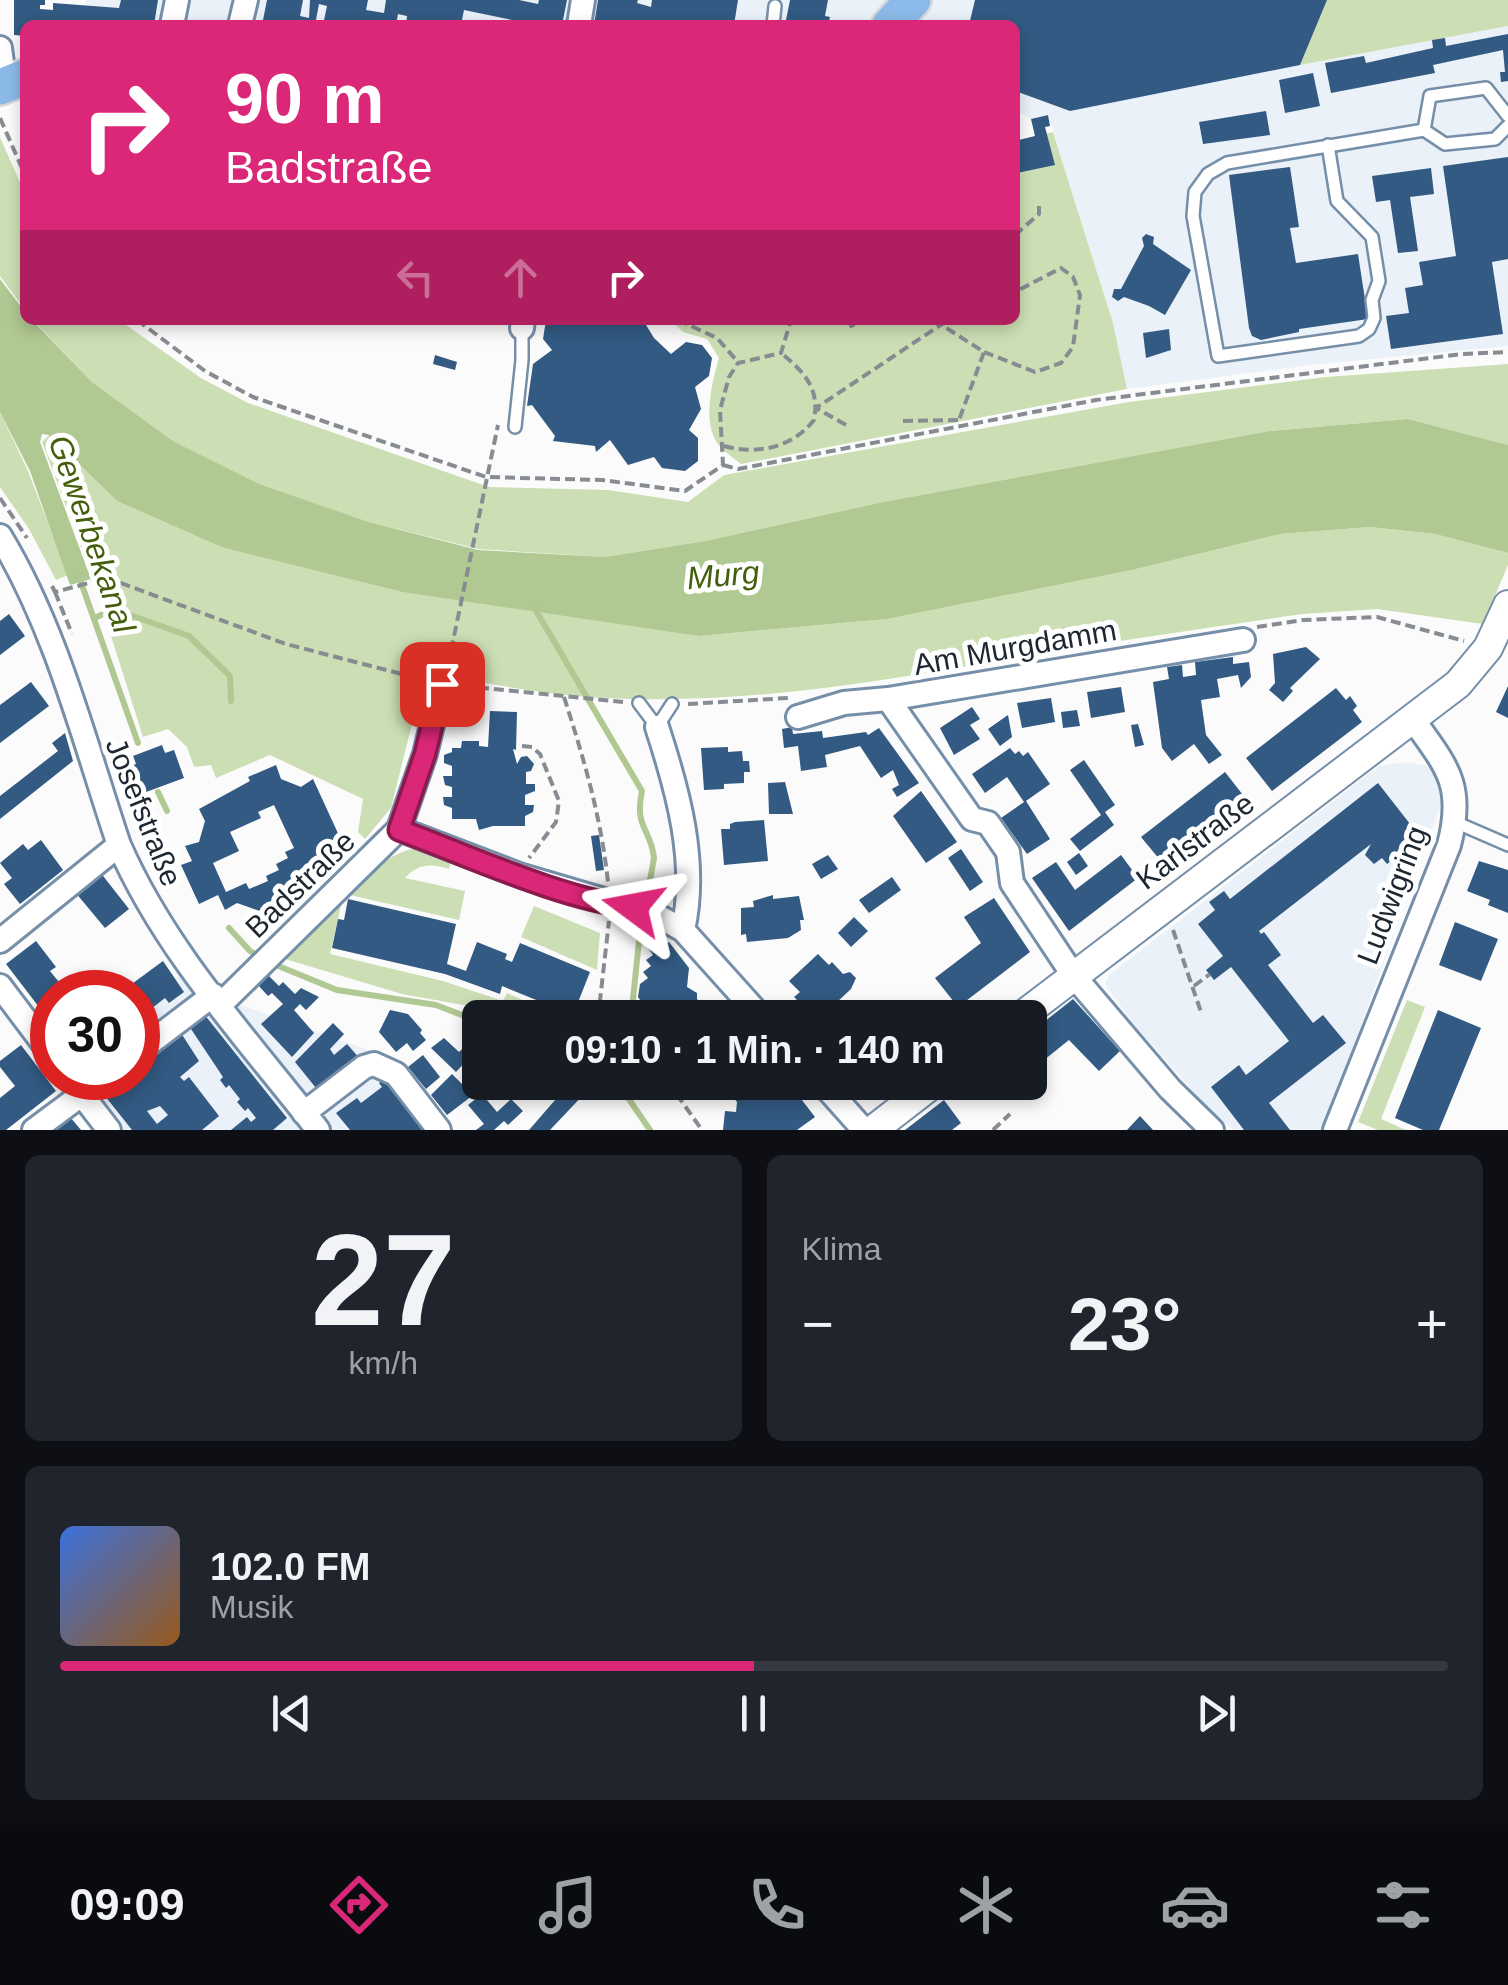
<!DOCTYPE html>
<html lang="de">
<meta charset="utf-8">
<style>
body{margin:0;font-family:Helvetica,sans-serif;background:#20242c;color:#f1f3f6;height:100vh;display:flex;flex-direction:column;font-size:38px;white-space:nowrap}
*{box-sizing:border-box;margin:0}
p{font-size:32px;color:#9ea1a6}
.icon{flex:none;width:55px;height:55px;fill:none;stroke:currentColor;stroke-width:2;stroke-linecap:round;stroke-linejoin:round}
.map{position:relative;height:1130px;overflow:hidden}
.sheet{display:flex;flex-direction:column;gap:25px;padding:25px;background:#0d0f14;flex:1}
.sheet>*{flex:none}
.top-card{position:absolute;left:20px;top:20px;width:1000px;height:305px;border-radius:15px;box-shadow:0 5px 15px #0003;background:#db2777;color:#fff;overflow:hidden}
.speed{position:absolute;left:30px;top:970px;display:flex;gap:20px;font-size:50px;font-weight:700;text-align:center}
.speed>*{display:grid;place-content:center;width:130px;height:130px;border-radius:50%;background:#171b24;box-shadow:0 5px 15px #0003;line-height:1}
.speed .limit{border:15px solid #d22;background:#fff;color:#111}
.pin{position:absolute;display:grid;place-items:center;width:85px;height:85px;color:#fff;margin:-42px;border-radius:20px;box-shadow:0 5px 15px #0006}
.me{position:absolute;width:110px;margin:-55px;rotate:283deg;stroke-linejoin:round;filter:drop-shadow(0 0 8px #0008)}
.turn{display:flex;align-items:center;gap:35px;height:210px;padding:0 40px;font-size:45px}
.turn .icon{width:130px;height:130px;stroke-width:2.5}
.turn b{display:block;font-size:70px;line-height:85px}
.lanes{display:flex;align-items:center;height:95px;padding:0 40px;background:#0003;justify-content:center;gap:50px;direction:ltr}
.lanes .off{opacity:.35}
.big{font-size:75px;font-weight:800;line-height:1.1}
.sheet .tile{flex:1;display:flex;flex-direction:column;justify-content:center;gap:15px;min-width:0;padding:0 35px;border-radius:15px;background:#20242c}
.sheet .dial{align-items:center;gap:0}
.dial b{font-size:130px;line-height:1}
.song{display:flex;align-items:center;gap:30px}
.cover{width:120px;height:120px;border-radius:15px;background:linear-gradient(135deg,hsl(220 70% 55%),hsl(30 70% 35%))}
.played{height:10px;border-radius:5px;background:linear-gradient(90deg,#db2777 50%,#363941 50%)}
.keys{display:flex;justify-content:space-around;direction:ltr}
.heat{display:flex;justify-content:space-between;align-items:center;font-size:55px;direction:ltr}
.sheet .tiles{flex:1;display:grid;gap:25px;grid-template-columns:1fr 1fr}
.tile:last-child{grid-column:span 2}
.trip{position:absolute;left:462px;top:1000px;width:585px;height:100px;border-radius:15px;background:#171b24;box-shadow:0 5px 15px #0003;font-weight:800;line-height:100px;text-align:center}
.dock{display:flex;height:160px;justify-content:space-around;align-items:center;background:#090b0e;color:#9ea1a6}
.dock .icon{width:70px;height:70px}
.dock .on{color:#db2777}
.dock b{font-size:45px;color:#f1f3f6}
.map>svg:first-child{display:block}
.built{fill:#eaf1f8}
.green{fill:#ccdfb4}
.water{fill:#b0c891}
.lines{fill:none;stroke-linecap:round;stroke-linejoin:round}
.stream{stroke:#b0c891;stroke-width:6}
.building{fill:#325a82;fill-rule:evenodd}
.service-casing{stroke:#768fa9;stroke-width:16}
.minor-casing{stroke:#768fa9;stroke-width:28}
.tertiary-casing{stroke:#768fa9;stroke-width:32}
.primary-casing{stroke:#d6d8da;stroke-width:40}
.path{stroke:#868c91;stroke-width:4;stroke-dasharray:10 5;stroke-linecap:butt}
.service{stroke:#fff;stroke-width:11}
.minor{stroke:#fff;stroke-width:22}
.tertiary{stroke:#fff;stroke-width:28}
.primary{stroke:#8bbae8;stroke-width:35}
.route-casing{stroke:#8e194d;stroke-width:25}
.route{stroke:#db2777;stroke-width:18}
.labels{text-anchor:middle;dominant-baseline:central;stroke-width:10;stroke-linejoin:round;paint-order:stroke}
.street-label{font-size:30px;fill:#1d2732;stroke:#fff}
.water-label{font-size:32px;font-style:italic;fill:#435f0b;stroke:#fff}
</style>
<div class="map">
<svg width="1508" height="1130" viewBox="0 0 1508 1130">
<rect width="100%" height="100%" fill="#fbfbfb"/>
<path class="built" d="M86 0H1327L1301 65 1508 26V346L1319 364 1127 389 1113 323 1048 114 1031 119 1015 110V25H889L879 18 869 25H83Z
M1405 762 1428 766 1440 778 1445 794 1323 1130H1233L1211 1111 1132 1022 1105 984 1109 975 1379 766Z
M191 967 213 995 394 1059 449 1130H109L69 1078H138V1007Z"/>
<path class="green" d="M1327 0H1508V26L1300 65Z
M1053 132 1113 323 1127 389 741 464C734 458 721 450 716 441 703 420 712 381 719 358L707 339 683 332 670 320H1015V141Z
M0 137 25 194V310L0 276Z
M33 320H119L201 378 248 403 489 487 608 490 688 502 724 475 1129 402 1326 377 1508 364V445L1408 419 1269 431 883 502 705 541 605 557 478 549 369 522 258 484 173 441 92 382Z
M0 412 28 471 68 575 56 580 29 529 0 487Z
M49 435 117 501 221 547 303 565 699 636 887 619 1132 570 1280 534 1370 527 1435 534 1508 553V565L1483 624 1377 609 1303 614C1212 627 1122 640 1032 655 846 687 661 722 473 680L456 654 445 652 427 664 391 808 365 839 358 832 363 799 270 755 216 778 211 765 194 767 187 747 168 729 143 737 93 579 42 442Z
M419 848 451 859 449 869C431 863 417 864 405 878L465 891 459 920 350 895C371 874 388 851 419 848Z
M341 905 330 954 443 981 503 1001 507 993 560 1017H501L474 1007 402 994 285 959Z
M534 906 600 933 597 970 521 937Z
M1407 1000 1425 1007 1381 1119 1406 1130H1378L1358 1122Z"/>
<path class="water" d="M0 279 25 312V320H32L92 382 173 441 259 484 369 522 478 550 605 557 705 541 883 502 1269 431 1408 419 1508 445V553L1435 534 1370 527 1280 534 1132 570 887 619 699 636 403 592 221 547 117 501 49 435 42 434 40 442 91 579 70 585 30 471 0 412Z"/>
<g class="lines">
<path class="stream" d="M78 574 138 743
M535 609 642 791C634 829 651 828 654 858L639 941 631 1018
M95 618 113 609 189 636 230 676 231 701
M158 792 167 811
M229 928 250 951 260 957
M271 963 337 990 436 1005 480 1022
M597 1082 624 1092 650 1130"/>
</g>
<path class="building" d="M14 0H45V5H40V9L53 10V3L119 8 121 0H158L154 25H25V36L14 35Z
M267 0H303L300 16 309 18 310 0H368L366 10 384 13 386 0H519L538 4 539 0H567L562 25H511L512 20 464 10 461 25H406L407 16 398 14 396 25H323L327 6 319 4 315 25H262Z
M598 0H638L637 3 651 7 652 0H738L734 25H594Z
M790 0H828L825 16 830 17 828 25H785Z
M975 0H1327L1300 65 1070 111 1015 91V25H969Z
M1508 34V81L1501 82 1500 72H1505L1503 50 1433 65 1435 73 1331 93 1325 63 1364 56 1366 63 1433 48 1432 40 1445 38 1446 46Z
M1313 73 1320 106 1285 113 1279 80Z
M1266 111 1270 135 1203 144 1199 122Z
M1048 115 1050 126 1045 127 1055 165 1017 173 1015 141 1035 136 1031 119Z
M1508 157V259L1492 262 1503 334 1391 349 1386 316 1409 313 1405 288 1423 285 1419 262 1456 256 1443 166Z
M1290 167 1299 227 1290 228 1296 263 1358 254 1368 319 1299 329V332L1261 340 1252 336 1249 328 1229 175Z
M1431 168 1434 194 1410 197 1418 251 1398 253 1390 200 1376 202 1372 176Z
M1146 234 1154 237 1153 244 1191 270 1165 315 1149 306 1124 297 1118 301 1112 297 1114 289H1121L1144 246 1142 238Z
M546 320H643L654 338 671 354 686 342 702 345 712 358 709 376 695 387 701 409 689 430 698 438V461L685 471 662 468 654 457 628 465 610 440 596 452 595 446 553 441 555 436 532 405 527 406 533 364 552 350 543 339Z
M1169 329 1171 350 1146 358 1143 333Z
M435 355 457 362 455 370 433 364Z
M9 614 25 636 0 655V621Z
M1306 647 1320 659 1290 688 1293 691 1283 702 1269 690 1275 683 1273 654Z
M1233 657V664L1249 662 1251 677 1241 688 1238 675 1217 679 1220 697 1201 700 1206 735 1222 755 1209 764 1194 744 1172 761 1162 748 1153 682 1169 679 1167 667 1182 665 1183 677 1196 675 1195 662Z
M31 682 49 706 0 743V705Z
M1508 686V718L1496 712Z
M1121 687 1125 712 1091 718 1087 692Z
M1336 688 1346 700 1350 696 1357 706 1353 710 1362 722 1272 791 1246 758Z
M1051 698 1055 722 1022 728 1017 703Z
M972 707 980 719 970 725 980 739 954 755 940 728Z
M1077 710 1080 726 1063 728 1061 712Z
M490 711 517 712 516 750 513 749 517 764 521 757 527 756 534 764 531 771 526 772V784H535V791L525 795V805H534L533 812 525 816V826H493L479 830 476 819H452V808L444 805 443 797H452V787L445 785 443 776H452V766L444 763V755L452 752V748H461L462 741H479V746L488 747Z
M1008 715 1012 737 1000 746 988 729Z
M1138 724 1144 745 1135 747 1131 725Z
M792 727 793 734 822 731 823 738 866 732 868 735 879 728 919 783 897 797 892 789 899 785 893 770 881 778 860 746 825 755 827 767 801 771 798 746 784 748 782 729Z
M65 733 73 761 0 819V796L58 751 52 743Z
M162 745 165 753 174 750 184 778 138 795 128 767 136 764 133 756Z
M728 747V752L742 751 743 761H749L750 772H744V783L724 784V789L704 790 701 748Z
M1010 748 1015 754 1019 751 1023 756 1028 752 1050 784 1026 801 1050 839 1027 854 1001 818 1024 802 1007 777 985 793 972 774Z
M1084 760 1115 805 1105 812 1114 825 1080 851 1070 839 1101 815 1070 770Z
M276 765 281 779 301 787 313 779 342 842 328 845 320 866 328 878 301 890 304 897 290 903 293 909 261 923 257 910 237 903 225 910 218 895 199 904 181 865 192 861 185 846 199 842 205 821 199 809 250 781 248 777ZM274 805 294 848 285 852 288 858 276 864 279 870 266 876 268 881 249 889 246 883 226 892 213 863 239 851 230 832 261 818 258 812Z
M1225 772 1243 795 1160 860 1141 837Z
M785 782 793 814H769L768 783Z
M1378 783 1421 838 1387 864 1382 858 1374 864 1365 855 1371 844 1259 931 1261 934 1264 932 1281 955 1268 965 1313 1023 1323 1015 1346 1043 1269 1103 1290 1130H1244L1211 1087 1239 1065 1246 1075 1289 1041 1231 967 1214 980 1206 970 1223 956 1198 924 1215 910 1209 902 1224 891 1230 899Z
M921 791 957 842 926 863 893 816Z
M764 820 768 861 724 865 721 829H730V824L735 822Z
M599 835 604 870 596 871 591 836Z
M41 840 63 870 20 904 4 884 12 878 0 863 23 844 28 850Z
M961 849 983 882 970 891 948 858Z
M1079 853 1088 866 1076 875 1067 862Z
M828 855 838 869 821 879 812 864Z
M1121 855 1138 878 1069 931 1032 878 1056 862 1075 890Z
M1479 861 1508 870V913L1488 905 1490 900 1467 891Z
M100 872 129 909 105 928 75 892Z
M892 877 901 890 869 913 859 900Z
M773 895V899L799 896 804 920H800L801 930 788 938 747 942 746 934 741 935V908L754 907 753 901Z
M994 898 1030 952 958 1007 935 978 981 943 964 917Z
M348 899 456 924 447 964 466 971 477 942 507 954 505 959 512 962 520 943 590 972 573 1015 502 986 500 994 445 974 332 948 338 919 344 920Z
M854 917 868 931 851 947 838 933Z
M1455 922 1498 939 1481 981 1439 965Z
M36 941 56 967 50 971 67 992H52V1024L6 964Z
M657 941 662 948 669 942 689 968 687 987 697 993V999L712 1018H653L638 997 640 984 648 978 643 972 651 966 646 960 653 955 648 948Z
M818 954 829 965 832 962 843 974 850 972 856 978 851 989 822 1016 812 1005 807 1010 794 997 800 992 789 981Z
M163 961 184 992 169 1003 165 998 138 1019V992H121Z
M268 975 279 986 283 982 295 994 301 988 319 997 306 1010 300 1004 294 1010 314 1033 292 1057 261 1024 283 1004 272 993 268 996 258 985Z
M1073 999 1120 1051 1099 1071 1069 1040 1039 1064 1030 1053V1033Z
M911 1003 922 1018H891Z
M390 1010 408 1014 422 1030 420 1033 426 1040 413 1051 407 1043 396 1052 379 1032Z
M1438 1010 1481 1028 1439 1130H1423L1395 1118Z
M204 1014 287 1118 273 1130H231L247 1117 251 1122 256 1118 248 1108 245 1111 237 1102 240 1099 229 1085 226 1088 220 1080 223 1077 189 1026Z
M333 1023 344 1034 330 1049 334 1055 347 1044 361 1060 320 1093 295 1062Z
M181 1033 199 1061 180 1077 184 1081 189 1077 219 1116 202 1130H132L105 1096 128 1078H138V1070ZM160 1106 168 1115 157 1124 147 1111Z
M478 1034 480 1046 456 1072 431 1048 444 1038 459 1052Z
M21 1045 56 1091 6 1130H0V1098L15 1086 0 1067V1061Z
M423 1055 440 1077 426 1089 408 1067Z
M452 1074 468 1090 477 1083 481 1089 447 1115 431 1095Z
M387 1077 429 1130H350L336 1113 357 1098 361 1103 382 1087 379 1083Z
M721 1082H788L815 1117 797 1130H723L725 1111 736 1112 737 1102Z
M569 1084 585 1093 550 1130H529Z
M482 1094 497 1112 511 1099 523 1111 508 1125 504 1121 494 1130H476L484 1124 468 1105Z
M944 1100 961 1123 952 1130H905Z
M1140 1116 1153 1130H1127Z
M70 1117 81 1130H51Z"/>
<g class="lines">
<defs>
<path id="service" d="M773 25 775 6
M1424 130 1430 96 1486 88 1508 116
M1328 145 1337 201 1372 237 1379 281 1372 300 1374 318 1369 329 1359 336 1218 356 1193 216 1195 192 1208 174 1227 163 1424 130 1445 144 1495 139 1508 126
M515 427 522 360V328
M639 703 657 727 672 704
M1455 822 1508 845"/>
<path id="minor" d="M172 25 177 0
M240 25 246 0
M579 25 583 0
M0 48 5 85
M522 328 523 320
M0 536C57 630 84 741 119 845 165 951 247 1039 318 1130
M888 699 972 819 988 823 1008 852 1012 883 1073 975 1170 1089 1212 1130
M798 717 844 703 888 699 1243 640
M657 727C678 791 698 863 683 930
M399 829 522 876 658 916 683 930 762 1018
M0 941 119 845
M0 986 52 1055
M220 1005 399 829 425 754 442 683
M138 1052 213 995
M69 1078 109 1130
M821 1082 864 1130
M304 1113 364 1067 374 1064 396 1074 439 1130
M34 1130 104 1078
M1335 1130 1449 845C1465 784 1446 766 1412 718"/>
<path id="tertiary" d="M1019 1018 1458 684 1488 648 1508 605
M873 1130 935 1082"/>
<path id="primary" d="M890 25 913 0
M0 87 25 77"/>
</defs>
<use href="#service" class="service-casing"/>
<use href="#minor" class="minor-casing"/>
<use href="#tertiary" class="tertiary-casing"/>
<use href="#primary" class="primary-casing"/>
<path class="path" d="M0 118 25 175
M1015 235 1039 214V201
M137 320 205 371 253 397 486 477 602 480 685 491 723 465 720 410 729 377 738 363 781 353 791 320
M678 320 717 338 738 362
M850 320 851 326 862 320
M934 320 984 352 959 420
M984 352 1035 372 1061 363 1073 347 1080 295 1073 277 1061 268 1015 292
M903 421 962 420
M846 425 816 408 948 320
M724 446C757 455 792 448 814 420 820 388 804 372 781 353
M723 465 738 469 1096 400 1462 354 1508 352
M0 498 27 538
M52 586 55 592 107 578 286 644 425 680
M55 592 72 634
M1257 627 1303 620 1377 617 1464 641
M448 665 498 425
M464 686 623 702
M564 697C584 759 601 817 608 882
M688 704 788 698
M522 746 532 747 540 754 559 801 556 822 529 858
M1173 930 1202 1015
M1194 986 1210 974
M598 1018 609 921
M668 1082 702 1130
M993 1130 1010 1114"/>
<use href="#service" class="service"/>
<use href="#minor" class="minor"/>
<use href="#tertiary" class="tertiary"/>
<use href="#primary" class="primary"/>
</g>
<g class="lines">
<defs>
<path id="route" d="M442 684 425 754 399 830C467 855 563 900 633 907"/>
</defs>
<use href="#route" class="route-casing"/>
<use href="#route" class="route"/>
</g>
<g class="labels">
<g class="street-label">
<text transform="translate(1015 647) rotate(-10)">Am Murgdamm</text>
<text transform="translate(144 812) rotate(68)">Josefstraße</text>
<text transform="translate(1195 841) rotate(-37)">Karlstraße</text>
<text transform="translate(300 884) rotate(-44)">Badstraße</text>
<text transform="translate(1392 895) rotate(-69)">Ludwigring</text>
</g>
<g class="water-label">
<text transform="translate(92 534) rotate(71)">Gewerbekanal</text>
<text transform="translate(723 575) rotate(-5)">Murg</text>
</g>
</g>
</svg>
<div class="speed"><div class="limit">30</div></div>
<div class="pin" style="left:442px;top:684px;background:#d93025"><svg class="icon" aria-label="arrive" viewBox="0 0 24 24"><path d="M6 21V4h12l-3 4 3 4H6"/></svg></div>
<svg class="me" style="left:633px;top:907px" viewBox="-20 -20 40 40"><path d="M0-17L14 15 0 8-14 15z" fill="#db2777" stroke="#fff" stroke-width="4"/></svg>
<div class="trip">09:10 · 1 Min. · 140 m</div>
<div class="top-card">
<div class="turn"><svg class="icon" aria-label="right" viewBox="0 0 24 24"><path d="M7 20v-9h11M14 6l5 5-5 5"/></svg><div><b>90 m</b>Badstraße</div></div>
<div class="lanes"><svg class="icon off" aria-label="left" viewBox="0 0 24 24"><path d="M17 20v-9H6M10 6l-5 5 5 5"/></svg><svg class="icon off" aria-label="ahead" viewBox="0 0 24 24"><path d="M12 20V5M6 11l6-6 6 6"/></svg><svg class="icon" aria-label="right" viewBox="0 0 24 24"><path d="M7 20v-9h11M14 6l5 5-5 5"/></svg></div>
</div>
</div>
<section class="sheet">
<div class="tiles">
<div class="tile dial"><b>27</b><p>km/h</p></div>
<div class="tile"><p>Klima</p>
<div class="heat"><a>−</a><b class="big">23°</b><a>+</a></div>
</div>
<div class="tile">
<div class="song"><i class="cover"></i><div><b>102.0 FM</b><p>Musik</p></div></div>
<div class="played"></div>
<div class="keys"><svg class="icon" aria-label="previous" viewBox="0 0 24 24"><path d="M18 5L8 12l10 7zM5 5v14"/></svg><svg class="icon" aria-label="pause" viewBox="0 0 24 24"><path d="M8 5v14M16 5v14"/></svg><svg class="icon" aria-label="next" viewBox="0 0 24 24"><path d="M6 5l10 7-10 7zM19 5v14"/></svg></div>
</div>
</div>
</section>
<nav class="dock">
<b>09:09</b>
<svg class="icon on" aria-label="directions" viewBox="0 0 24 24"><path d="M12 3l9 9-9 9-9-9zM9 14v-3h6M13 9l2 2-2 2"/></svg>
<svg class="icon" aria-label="music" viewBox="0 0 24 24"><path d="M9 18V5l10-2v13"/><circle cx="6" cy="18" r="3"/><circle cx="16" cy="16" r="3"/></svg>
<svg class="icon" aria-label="phone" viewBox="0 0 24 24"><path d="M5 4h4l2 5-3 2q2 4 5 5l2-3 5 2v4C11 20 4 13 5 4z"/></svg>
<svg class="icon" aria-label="climate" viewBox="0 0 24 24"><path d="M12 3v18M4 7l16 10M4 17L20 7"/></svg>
<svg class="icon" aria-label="car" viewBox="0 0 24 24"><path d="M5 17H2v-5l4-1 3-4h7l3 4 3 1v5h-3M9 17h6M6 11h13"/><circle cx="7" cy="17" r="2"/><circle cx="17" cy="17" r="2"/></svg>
<svg class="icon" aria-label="filters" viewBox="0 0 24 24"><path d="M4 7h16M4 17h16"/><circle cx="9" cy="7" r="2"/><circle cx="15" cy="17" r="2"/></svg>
</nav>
